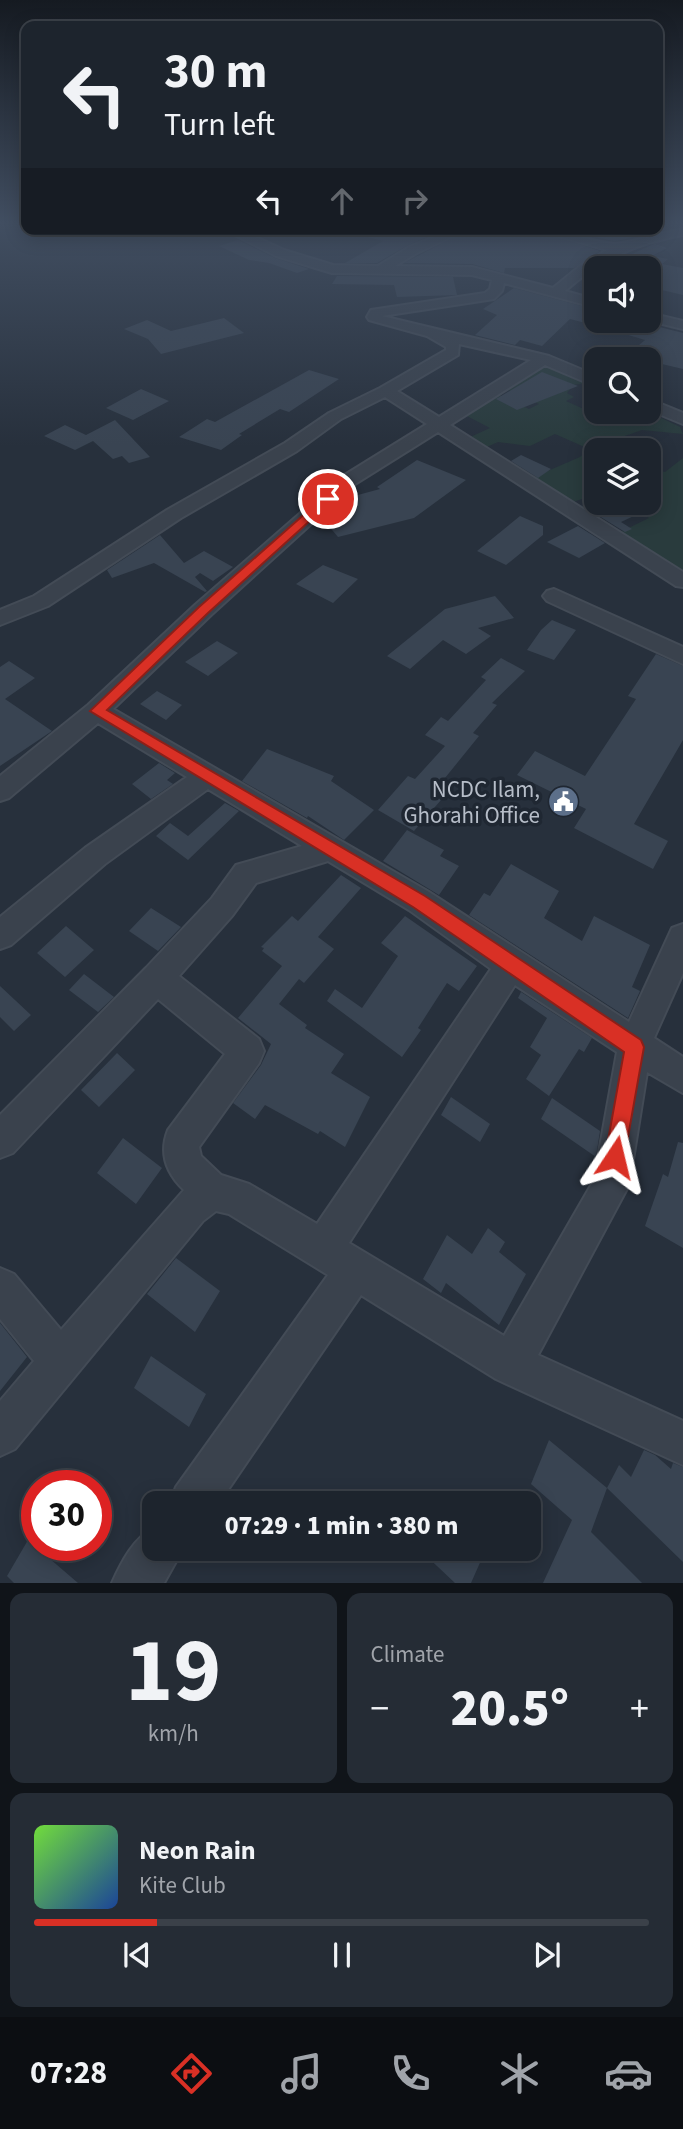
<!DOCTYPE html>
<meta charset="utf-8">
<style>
body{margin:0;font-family:"Source Sans 3",sans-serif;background:#252c35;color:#f1f3f6;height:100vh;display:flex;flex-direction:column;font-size:26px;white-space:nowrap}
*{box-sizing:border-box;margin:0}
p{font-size:23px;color:#a0a4aa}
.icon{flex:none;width:38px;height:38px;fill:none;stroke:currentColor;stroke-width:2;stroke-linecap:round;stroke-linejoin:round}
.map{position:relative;height:1583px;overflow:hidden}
.drawer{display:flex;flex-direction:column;gap:10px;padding:10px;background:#101419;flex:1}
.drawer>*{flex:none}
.hud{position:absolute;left:21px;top:21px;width:642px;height:214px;border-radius:14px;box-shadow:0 4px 18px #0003,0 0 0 2px #3b4149;background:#1d242d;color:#f1f3f6;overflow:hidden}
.buttons{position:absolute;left:584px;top:256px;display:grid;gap:14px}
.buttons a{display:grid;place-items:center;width:77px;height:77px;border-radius:14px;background:#1d242d;box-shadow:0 4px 18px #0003,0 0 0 2px #3b4149;font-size:35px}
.speed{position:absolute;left:21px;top:1470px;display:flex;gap:14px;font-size:35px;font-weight:700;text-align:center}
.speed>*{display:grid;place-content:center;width:91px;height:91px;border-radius:50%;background:#1d242d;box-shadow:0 4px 18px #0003,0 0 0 2px #3b4149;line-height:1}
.speed .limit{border:10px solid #d22;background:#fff;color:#111}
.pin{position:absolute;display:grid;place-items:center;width:60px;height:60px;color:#fff;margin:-30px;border:4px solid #fff;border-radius:50%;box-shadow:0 2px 7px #0007}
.me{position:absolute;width:77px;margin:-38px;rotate:10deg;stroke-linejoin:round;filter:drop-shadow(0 0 5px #0008)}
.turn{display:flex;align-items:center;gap:24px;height:147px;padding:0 28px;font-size:32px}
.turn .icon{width:91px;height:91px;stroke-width:2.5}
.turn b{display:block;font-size:49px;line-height:60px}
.lanes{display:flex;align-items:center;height:66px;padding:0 28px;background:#0003;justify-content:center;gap:35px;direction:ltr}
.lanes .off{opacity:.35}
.big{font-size:52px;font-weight:800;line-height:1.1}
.drawer .tile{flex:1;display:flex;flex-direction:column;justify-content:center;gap:10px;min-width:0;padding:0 24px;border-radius:14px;background:#252c35}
.drawer .dial{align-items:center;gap:0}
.dial b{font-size:91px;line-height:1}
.song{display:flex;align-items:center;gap:21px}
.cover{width:84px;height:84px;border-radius:10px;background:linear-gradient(135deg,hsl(100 70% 55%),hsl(220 70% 35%))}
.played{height:7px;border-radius:4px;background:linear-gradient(90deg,#d93025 20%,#3b4149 20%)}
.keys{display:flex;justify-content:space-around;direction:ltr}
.heat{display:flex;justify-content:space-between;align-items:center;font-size:38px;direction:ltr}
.drawer .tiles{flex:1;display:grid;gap:10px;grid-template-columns:1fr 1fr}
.tile:last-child{grid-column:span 2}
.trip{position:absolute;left:142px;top:1491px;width:399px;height:70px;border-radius:14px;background:#1d242d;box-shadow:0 4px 18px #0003,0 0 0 2px #3b4149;font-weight:800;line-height:70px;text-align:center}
.menu{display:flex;height:112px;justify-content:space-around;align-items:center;background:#0c0e12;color:#a0a4aa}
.menu .icon{width:49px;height:49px}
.menu .on{color:#d93025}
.menu b{font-size:32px;color:#f1f3f6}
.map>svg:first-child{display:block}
.green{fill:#293b3d}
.building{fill:#394452}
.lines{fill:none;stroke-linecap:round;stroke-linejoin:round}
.minor-casing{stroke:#434b56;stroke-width:4}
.minor{fill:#3a424d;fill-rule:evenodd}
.route{fill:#d93025;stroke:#8d1f18;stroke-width:2}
.labels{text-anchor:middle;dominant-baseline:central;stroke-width:7;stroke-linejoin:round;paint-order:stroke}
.poi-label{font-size:23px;fill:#b6bdc8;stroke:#1f2732;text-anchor:end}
</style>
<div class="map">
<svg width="683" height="1583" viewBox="0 0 683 1583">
<rect width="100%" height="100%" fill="#27303c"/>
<path class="green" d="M543 365 586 383 573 385 567 393 574 397 566 401 588 411 597 407V411H647L680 427 683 434 642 430 622 437 625 450H597V494L567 504 529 479 580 457 589 449 555 434 530 446 498 442 480 450 466 439 490 428 463 414 497 394 529 409 539 404 506 389Z
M683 458V581L612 536 649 518 621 502H649V467L665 472Z"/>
<path class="building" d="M360 229H445L408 245 377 263H345L383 241 360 235Z
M470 229 501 235 502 229H532L600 251 574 268H505L504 273 472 264 404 263Z
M559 229H599L632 238 614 241Z
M238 240 275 258 309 269 297 273 269 263 249 260 219 246Z
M654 244 667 248 652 256 668 259 662 264 683 268V295L649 287V268H601Z
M337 276 453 277 457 295 397 297 394 285 332 284Z
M514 288 597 310V326L570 319 542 346 520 340 515 345 475 335 497 315 483 309Z
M224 318 244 333 161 354 148 339 124 329 147 320 171 331Z
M640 322 683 333V369L649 361V359L626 356 645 340 625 334Z
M309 370 339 379 289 412 280 409 239 434 242 435 221 450 179 437 207 419 215 422Z
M542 372 578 386 517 410 496 399Z
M141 389 169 401 133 420 106 408Z
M115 420 150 457 129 463 122 456 113 459 93 441 75 450 44 436 65 425 86 435Z
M521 455 551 469 538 478 511 461Z
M417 460 466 480 414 518 338 537 322 518 343 499 380 489 377 487Z
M622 504 638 514 621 522 632 529 625 532 599 516Z
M520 516 543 526V535L506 565 477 551Z
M578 526 605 543 579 558 547 542Z
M160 535 184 563 204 551 233 567 213 581 200 573 195 577 207 591 205 592 154 563 112 578 107 570Z
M323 565 358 579 333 603 296 584Z
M495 596 514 618 478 628 491 636 466 654 443 640 410 669 387 656 445 609Z
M552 620 576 630 554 660 527 650 541 630Z
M217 641 238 653 208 676 185 662Z
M656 654 683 666V740L634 824 668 841 653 869 574 828 586 809 517 775 535 751 585 776 636 699 628 696Z
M501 658 525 671 492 703 497 705 473 733 479 736 445 778 455 784 414 831 378 810 408 776 415 779 445 746 425 735 441 717 448 721 486 680 481 677Z
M9 661 35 678 5 699 52 731 0 766V667Z
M157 691 182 705 166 720 140 704Z
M267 749 334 776 331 781 374 810 344 840 308 816 307 818 242 781Z
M159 763 175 773 167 780 173 784 151 799 132 784Z
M225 803 239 811 188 860 156 836 170 823 188 836Z
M407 830 444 850 440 856 459 866 439 895 383 861Z
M511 864 559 891 544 918 582 941 594 916 650 945 632 987 640 991 628 1018 469 915 484 893 490 896Z
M341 875 361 888 318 937 334 949 304 983 299 979 279 1004 307 1025 305 1028 344 1054 331 1073 370 1097 345 1147 320 1131 318 1134 265 1105 255 1119 233 1103 261 1065 271 1044 238 1018 282 966 262 951 264 948 261 947 292 916 298 921Z
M151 908 181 927 158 951 129 931Z
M405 916 477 966 459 991 447 983 418 1028 421 1030 402 1057 327 1001 335 989 362 1008 398 956 381 943Z
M66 926 94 950 65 977 37 953Z
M84 974 114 997 98 1012 69 990Z
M0 986 31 1015 14 1031 0 1017Z
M521 992 592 1038 584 1052 579 1049 549 1096 526 1079 541 1055 530 1047 547 1018 518 998Z
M117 1053 135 1070 99 1107 81 1090Z
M451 1097 490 1124 480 1142 441 1115Z
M552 1098 600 1131 596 1157 541 1119Z
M123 1138 162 1168 136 1204 97 1173Z
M678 1142 683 1143V1248L645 1226 663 1174 668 1177Z
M488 1228 505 1242 499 1252 526 1274 499 1325 446 1283 441 1293 423 1279 447 1235 472 1254Z
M176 1258 220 1291 195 1332 147 1294Z
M0 1323 27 1357 0 1391Z
M151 1356 206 1394 189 1427 134 1388Z
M549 1440 607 1488 591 1532 642 1583H543L572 1520 531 1484Z
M644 1450 655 1455 671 1469 673 1463 683 1467V1562L607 1488 619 1465 631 1477Z
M28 1540 78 1583H14L7 1576Z
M419 1549H486L471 1583H455Z"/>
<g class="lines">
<defs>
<path id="minor" d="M223 229H238L284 250 333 265 378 266 409 247 453 229H468L417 253 395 266 472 267 553 288 580 266 607 250 534 229C562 229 586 241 614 244 621 245 670 231 683 229V235C636 243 600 260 565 291L597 300V308L504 283 502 291 494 299 382 316 549 356 597 376V387L545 365 450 425 683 572V587L676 586 438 432 355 484 211 615 113 709 429 892 629 1022 672 928 683 924V973L654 1038 683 1057V1093L647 1072 629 1185 538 1355 683 1421V1465L496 1379 361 1295 219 1503H170L176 1487 328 1275 229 1214 216 1211 203 1221 15 1449 0 1456V1401L34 1361 0 1319V1268L14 1274 61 1330 184 1190C166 1173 159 1153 168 1130L225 1054 158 999 13 1153 0 1158V1115L146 968 212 898 236 865 302 846 208 789 105 864 11 945 0 949V917L85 848 187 777 98 723 9 798 0 801V776L88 705 195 605 343 476 427 424 385 397 341 419 297 451 181 518 48 606 0 625V610L34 596 167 510 285 443 329 413 380 388 446 350V347L427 336 369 320 367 317 371 310 485 293 490 289 492 280 472 275 332 273 276 256ZM459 344 531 360 439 417 397 391 458 355ZM328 861 409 910 491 969 317 1224 249 1184 221 1175 201 1156 199 1147 259 1063 264 1051 259 1039 179 976 232 916 256 883ZM515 985 617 1052 594 1180 504 1336 349 1243Z
M649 313 683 321V329L646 320H649Z
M649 399 683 413V424L649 410Z
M554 589 683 647V664L547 601 543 596 547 591Z
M154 1528V1549H183L164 1583H112C121 1563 134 1537 154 1528Z"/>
</defs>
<use href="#minor" class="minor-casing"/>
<use href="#minor" class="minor"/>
</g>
<linearGradient id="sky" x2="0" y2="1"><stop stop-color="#151a21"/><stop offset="0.5" stop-color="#414e61"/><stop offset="1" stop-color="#414e61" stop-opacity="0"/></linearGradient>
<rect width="683" height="446" fill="url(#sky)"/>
<path class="route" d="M325 496 334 499 208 613 107 710 425 896 641 1040 644 1047 623 1165 615 1168 608 1165 605 1157 624 1052 413 907 90 711 199 607Z"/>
<defs>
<symbol id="civic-disc" viewBox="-11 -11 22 22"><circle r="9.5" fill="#5c6f8a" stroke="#1f2732"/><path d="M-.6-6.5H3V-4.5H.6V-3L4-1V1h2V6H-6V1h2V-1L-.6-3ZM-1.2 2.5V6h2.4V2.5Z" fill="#fff"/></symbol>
</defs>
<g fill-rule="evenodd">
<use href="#civic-disc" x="546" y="784" width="35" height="35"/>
</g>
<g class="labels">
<g class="poi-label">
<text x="540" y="789">NCDC Ilam,<tspan x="540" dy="26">Ghorahi Office</tspan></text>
</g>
</g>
</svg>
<div class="buttons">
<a><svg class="icon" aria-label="sound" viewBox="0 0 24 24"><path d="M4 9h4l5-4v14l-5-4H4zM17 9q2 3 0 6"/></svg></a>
<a><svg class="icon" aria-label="search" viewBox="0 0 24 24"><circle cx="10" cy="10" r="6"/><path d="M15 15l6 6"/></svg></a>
<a><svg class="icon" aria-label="layers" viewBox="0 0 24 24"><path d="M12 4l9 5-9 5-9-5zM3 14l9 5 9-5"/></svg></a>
</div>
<div class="speed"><div class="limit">30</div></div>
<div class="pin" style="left:328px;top:499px;background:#d93025"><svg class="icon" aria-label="arrive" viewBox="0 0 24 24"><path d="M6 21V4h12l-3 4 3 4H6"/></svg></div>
<svg class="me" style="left:615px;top:1157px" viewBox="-20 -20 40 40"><path d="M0-17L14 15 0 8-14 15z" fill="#d93025" stroke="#fff" stroke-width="4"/></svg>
<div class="trip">07:29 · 1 min · 380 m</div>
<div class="hud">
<div class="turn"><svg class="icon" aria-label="left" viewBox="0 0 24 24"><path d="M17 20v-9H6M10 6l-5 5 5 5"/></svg><div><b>30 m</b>Turn left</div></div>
<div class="lanes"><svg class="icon" aria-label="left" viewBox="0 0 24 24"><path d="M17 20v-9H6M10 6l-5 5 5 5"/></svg><svg class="icon off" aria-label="ahead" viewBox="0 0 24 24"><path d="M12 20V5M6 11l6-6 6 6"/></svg><svg class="icon off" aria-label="right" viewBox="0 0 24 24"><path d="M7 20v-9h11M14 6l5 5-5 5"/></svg></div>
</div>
</div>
<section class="drawer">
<div class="tiles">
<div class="tile dial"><b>19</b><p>km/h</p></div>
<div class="tile"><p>Climate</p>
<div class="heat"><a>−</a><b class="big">20.5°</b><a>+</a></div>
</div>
<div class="tile">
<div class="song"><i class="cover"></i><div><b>Neon Rain</b><p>Kite Club</p></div></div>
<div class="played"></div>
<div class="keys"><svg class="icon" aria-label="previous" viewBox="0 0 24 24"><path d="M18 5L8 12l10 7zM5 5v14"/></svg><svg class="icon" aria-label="pause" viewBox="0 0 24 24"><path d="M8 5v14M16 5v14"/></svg><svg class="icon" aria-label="next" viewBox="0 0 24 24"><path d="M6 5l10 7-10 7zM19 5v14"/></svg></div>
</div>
</div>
</section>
<nav class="menu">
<b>07:28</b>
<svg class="icon on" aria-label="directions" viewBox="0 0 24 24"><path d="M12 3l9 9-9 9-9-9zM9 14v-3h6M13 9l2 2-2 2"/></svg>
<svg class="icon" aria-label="music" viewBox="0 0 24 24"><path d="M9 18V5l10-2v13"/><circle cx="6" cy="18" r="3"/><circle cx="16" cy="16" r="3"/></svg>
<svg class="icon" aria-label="phone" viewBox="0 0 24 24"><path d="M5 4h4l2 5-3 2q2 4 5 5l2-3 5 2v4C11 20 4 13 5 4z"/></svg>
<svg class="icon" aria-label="climate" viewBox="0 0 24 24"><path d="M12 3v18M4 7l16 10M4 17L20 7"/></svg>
<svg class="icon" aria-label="car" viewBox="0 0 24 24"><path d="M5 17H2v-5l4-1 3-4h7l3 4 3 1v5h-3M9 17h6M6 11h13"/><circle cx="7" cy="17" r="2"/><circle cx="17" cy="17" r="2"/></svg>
</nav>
